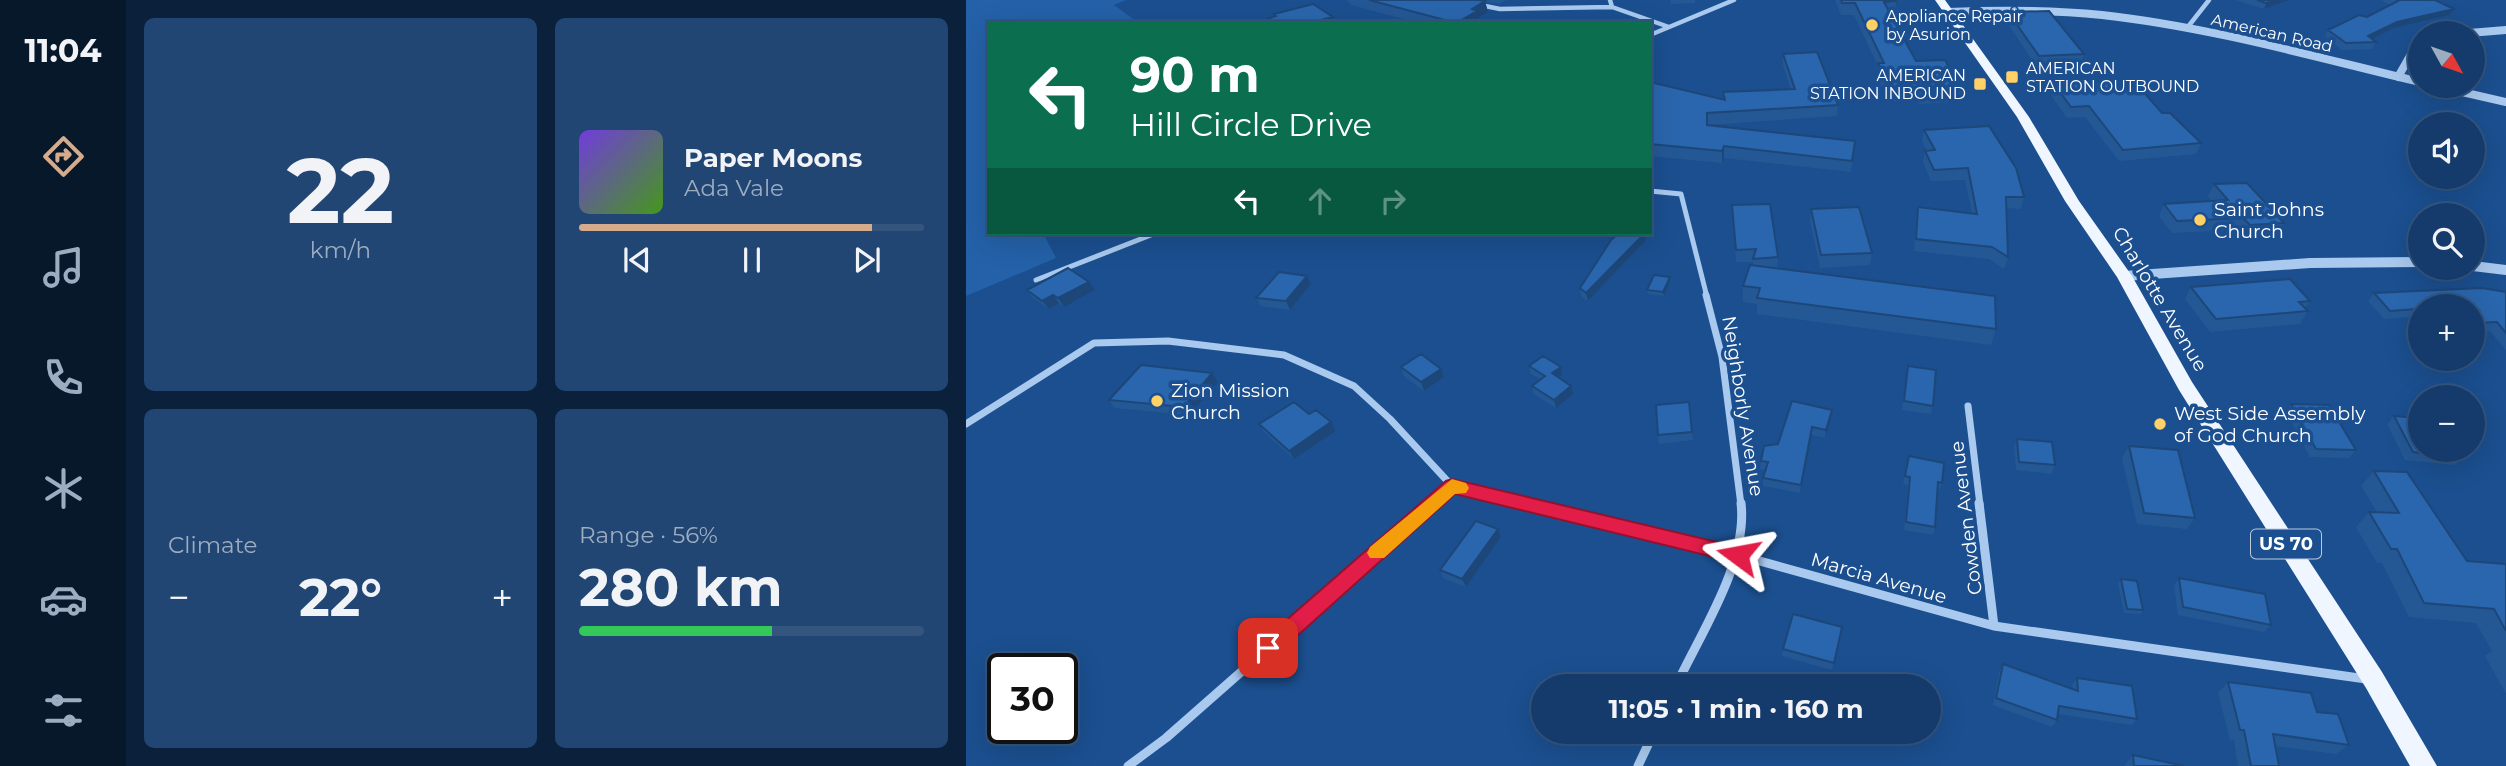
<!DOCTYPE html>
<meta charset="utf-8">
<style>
body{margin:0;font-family:Montserrat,sans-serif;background:#214673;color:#f1f3f6;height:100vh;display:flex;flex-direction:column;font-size:26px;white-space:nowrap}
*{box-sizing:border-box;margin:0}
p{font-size:23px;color:#9dadc1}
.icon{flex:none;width:38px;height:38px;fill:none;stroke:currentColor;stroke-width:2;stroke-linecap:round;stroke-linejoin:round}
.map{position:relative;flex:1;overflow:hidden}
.details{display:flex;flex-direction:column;gap:18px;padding:18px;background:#0b203b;width:840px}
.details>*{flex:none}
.guide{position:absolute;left:21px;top:21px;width:665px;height:214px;border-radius:0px;box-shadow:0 7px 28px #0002,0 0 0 2px #33557e;background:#0b6e4f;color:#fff;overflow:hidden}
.needle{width:46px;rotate:130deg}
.fabs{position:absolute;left:1442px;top:21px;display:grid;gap:14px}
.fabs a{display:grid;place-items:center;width:77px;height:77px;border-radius:50%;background:#143b6b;box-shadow:0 7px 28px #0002,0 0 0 2px #33557e;font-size:35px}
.speed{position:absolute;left:21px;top:653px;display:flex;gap:14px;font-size:35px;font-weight:700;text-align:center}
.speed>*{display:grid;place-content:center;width:91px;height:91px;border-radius:50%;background:#143b6b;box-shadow:0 7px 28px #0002,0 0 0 2px #33557e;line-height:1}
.speed .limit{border:4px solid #111;border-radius:10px;background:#fff;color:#111}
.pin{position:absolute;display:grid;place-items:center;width:60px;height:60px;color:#fff;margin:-30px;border-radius:14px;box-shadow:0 4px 10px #0006}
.me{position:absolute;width:77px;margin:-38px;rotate:283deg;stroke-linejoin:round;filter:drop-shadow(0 0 5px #0008)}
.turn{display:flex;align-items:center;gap:24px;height:147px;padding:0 28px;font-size:32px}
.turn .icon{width:91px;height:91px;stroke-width:2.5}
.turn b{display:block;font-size:49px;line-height:60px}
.lanes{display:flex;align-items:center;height:66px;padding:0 28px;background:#0003;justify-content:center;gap:35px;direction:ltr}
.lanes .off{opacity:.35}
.big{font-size:52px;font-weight:700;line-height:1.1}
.details .widget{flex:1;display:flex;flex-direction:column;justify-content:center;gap:10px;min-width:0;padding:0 24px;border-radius:10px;background:#214673}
.details .dial{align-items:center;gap:0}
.dial b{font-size:91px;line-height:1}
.song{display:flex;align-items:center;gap:21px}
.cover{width:84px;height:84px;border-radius:10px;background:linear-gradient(135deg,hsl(260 70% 55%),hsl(100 70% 35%))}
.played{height:7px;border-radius:4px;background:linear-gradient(90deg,#d6ab8b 85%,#33557e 85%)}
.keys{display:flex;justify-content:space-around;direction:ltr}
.heat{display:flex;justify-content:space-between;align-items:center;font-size:38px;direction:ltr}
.charge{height:10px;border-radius:5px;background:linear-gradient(90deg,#34c759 56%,#33557e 0)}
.details .tiles{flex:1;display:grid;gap:18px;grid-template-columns:repeat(2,1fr)}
.trip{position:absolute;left:565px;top:674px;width:410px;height:70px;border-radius:35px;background:#143b6b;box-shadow:0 7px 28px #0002,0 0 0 2px #33557e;font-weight:700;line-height:70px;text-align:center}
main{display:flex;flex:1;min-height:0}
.dock{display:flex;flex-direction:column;width:126px;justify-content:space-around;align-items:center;background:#08182b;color:#9dadc1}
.dock .icon{width:49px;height:49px}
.dock .current{color:#d6ab8b}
.dock b{font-size:32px;color:#f1f3f6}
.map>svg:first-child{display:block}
.green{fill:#2461a8}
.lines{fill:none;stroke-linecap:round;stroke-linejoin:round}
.minor-far3{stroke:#a9c9ee;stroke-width:4.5}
.minor-far2{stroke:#a9c9ee;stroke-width:5}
.minor-far1{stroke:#a9c9ee;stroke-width:7}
.minor{stroke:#a9c9ee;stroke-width:9}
.tertiary-far1{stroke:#a9c9ee;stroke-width:8}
.tertiary{stroke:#a9c9ee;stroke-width:10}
.primary{fill:#f0f6ff;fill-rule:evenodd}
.wall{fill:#245895}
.shaded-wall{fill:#1d4779}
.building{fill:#2a66ad;stroke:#1d4779;stroke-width:2}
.route{fill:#e11d48;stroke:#92132f;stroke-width:2}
.slow{fill:#f59e0b}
.poi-dot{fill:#ffd166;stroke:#1b4f8f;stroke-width:2.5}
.labels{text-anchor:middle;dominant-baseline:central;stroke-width:7;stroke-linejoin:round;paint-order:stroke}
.far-poi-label{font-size:16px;fill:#fff;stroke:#1b4f8f;text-anchor:start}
.far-street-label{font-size:16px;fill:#fff;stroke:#1b4f8f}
.shield{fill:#1b4f8f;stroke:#bbcadd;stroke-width:2}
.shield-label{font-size:18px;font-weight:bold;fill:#fff}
.poi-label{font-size:19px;fill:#fff;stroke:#1b4f8f;text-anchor:start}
.street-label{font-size:19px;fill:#fff;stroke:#1b4f8f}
</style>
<main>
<nav class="dock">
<b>11:04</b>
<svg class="icon current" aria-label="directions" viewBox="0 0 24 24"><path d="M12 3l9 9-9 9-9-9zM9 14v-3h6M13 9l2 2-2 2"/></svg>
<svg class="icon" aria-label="music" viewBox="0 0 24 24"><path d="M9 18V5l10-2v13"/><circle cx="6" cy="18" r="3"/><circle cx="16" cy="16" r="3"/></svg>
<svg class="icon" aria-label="phone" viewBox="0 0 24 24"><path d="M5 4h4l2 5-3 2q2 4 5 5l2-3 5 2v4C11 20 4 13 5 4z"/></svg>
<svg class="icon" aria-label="climate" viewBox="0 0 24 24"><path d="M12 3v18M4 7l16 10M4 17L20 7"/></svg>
<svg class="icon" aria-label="car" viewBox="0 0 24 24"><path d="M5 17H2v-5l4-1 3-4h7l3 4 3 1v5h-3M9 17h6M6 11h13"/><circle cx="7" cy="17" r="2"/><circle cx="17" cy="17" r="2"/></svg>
<svg class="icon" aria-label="filters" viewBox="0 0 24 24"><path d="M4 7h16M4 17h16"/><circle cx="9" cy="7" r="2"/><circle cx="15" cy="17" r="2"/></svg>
</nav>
<section class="details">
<div class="tiles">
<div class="widget dial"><b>22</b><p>km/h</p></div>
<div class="widget">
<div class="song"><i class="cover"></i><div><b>Paper Moons</b><p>Ada Vale</p></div></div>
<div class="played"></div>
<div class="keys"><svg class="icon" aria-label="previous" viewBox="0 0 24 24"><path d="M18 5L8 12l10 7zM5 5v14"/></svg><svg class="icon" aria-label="pause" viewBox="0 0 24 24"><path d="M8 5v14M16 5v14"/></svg><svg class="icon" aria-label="next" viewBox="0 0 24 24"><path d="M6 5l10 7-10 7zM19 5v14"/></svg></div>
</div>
<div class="widget"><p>Climate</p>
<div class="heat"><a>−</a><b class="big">22°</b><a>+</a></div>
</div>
<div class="widget"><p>Range · 56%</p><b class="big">280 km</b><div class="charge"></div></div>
</div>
</section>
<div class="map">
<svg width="1540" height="766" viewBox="0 0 1540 766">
<rect width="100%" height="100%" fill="#1b4f8f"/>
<path class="green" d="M0 0H160L148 5 173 23H23V233H77L90 258 0 296Z"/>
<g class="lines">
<path class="minor-far3" d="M644 0 646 7 703 27
M514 5 534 9 646 7
M1221 28 1243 0
M684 35 768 0"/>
<path class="minor-far2" d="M684 191 715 194 741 297
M70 280 190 233"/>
<path class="minor-far1" d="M740 295 756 357 775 505
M1002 406 1014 505
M0 424 128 343 202 341 318 355 388 386 424 419 486 486 563 505
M465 505 486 486"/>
<path class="minor" d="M556 503 772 555 1028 626 1400 679
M1013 503 1028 626
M710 686C735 632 782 563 775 503
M162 766 200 738 467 503
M672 766 688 732"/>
<path class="tertiary-far1" d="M982 12C1033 10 1085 10 1136 15 1244 27 1349 57 1454 82
M1503 33 1540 30
M1432 77 1448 49 1454 46
M1470 86 1540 102"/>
<path class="tertiary" d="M1507 266 1540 270
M1158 276 1344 263 1454 262"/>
<path class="primary" d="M969 0H979L1063 117 1113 201 1166 276 1226 382 1416 672 1471 766H1444L1400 688 1213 390 1151 277 1099 201 1051 117Z"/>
</g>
<path class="wall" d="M381 0H540L534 4 519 2 522 12 513 17 514 21 510 23H453L385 5Z
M704 0H729V3L705 4Z
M869 0H930L929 13H924L950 61 996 89 994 102 952 104 950 100 923 102 910 76 912 66 888 15H875Z
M1270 0H1324L1298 9Z
M1415 0H1469L1488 9 1484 15 1428 28 1406 39 1410 42 1406 49 1376 50 1359 36 1362 30 1401 17 1425 5Z
M1042 12 1118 54 1115 64 1070 66 1040 21Z
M817 54 872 105 871 116 742 125 889 141 885 172 758 158 756 163 684 156V82L758 100 757 92 825 90 817 65Z
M1088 84 1196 113 1235 143 1230 154 1153 161 1119 117 1101 118 1085 95Z
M958 130 1058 197 1055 209 1041 208 1042 257 1038 269 1023 259 948 251 950 219 952 207 1006 213 999 180 965 181 957 162 959 151H961L956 141Z
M1248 184 1318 223 1311 235 1277 237 1271 230 1206 233 1193 216 1198 204 1246 201 1242 196Z
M766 205 812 257 811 269 1030 329 1025 345 791 314V304L777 302V286L787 266V262H770Z
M845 209 906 253 904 265 854 268 844 221Z
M455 233H477L474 236Z
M680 240 622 301 616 297 614 288Z
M704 277V281L698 296 682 294 681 290Z
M345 284 324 310 295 306 290 298Z
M1225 287 1344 301 1339 308 1342 311 1334 324 1244 332 1219 299Z
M61 290H129L98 307 93 303 83 309 67 298Z
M1540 292V350L1524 331H1507V306H1454V328L1444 317 1418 319 1402 301 1408 293Z
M563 366 596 375 593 378 607 394 590 408 568 394 566 386 574 379 565 374Z
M942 366 967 406 965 414 936 410Z
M435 367 475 369 478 377 458 391 438 376Z
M252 382 224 415 149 408 143 400Z
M1325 404 1390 450 1383 458 1344 457 1320 412Z
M866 410 865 418 859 438 846 435 834 493 797 486V478L800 470 794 469 795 461 812 444Z
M343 414 365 422 370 431 328 459 298 432 293 424Z
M1428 416 1497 457 1489 465 1439 460 1421 424Z
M726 432 727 440 693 444 692 435Z
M1051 439 1089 465 1085 474 1050 470 1048 447Z
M1163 446 1229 518 1221 529 1171 524 1156 458Z
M943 456 976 483 973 491H971L969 527 967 535 938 530 942 485 937 484Z
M1408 471 1501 561 1540 564V694L1519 656 1526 651 1510 623 1443 617 1416 563H1411L1390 527 1403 512H1411L1395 486Z
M535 537 500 587 477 578 474 570Z
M1213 578 1305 625 1298 632 1212 615 1208 586Z
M1155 579 1177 610 1175 614 1158 613 1152 583Z
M876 627 866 670 816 656 817 649Z
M1037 664 1107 689 1106 685 1111 678 1171 719 1166 725 1092 714 1091 720 1086 727 1027 705 1033 672Z
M1262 682 1351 712 1383 745 1370 754 1309 746 1313 766H1272L1268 740H1264L1252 693Z
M1167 755 1168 766H1158Z"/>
<path class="shaded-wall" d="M1309 0H1324L1298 9 1300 3Z
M519 1 522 12 513 17 514 21 510 23H490L506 9Z
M1488 9 1484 15 1428 28 1399 43 1402 36 1431 22Z
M367 17 369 23H342Z
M758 146V158L756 163V151Z
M687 194V202L684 207V198Z
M679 233 680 240 622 301 620 293Z
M341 276 345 284 324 310 320 301Z
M704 277V281L698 296 697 292Z
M123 282 129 290 98 307 92 298Z
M87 295 93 303 83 309 76 301Z
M595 367 596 375 588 382 586 373Z
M475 369 478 377 458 391 455 382Z
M246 373 252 382 224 415 218 407Z
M605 386 607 394 590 408 588 400Z
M866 410 865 418 859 438 860 430Z
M365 422 370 431 328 459 323 451Z
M846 427V435L834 493 835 485Z
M532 529 535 537 500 587 496 579Z"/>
<path class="building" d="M403 0H513L519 1 506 9 511 11 490 23Z
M875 0H930V1L918 2 950 61 979 60 996 89 954 91 952 87 924 89 912 63H918L889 3H876Z
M1291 0H1309L1300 3Z
M1431 0H1469L1488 9 1431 22 1402 36 1410 42 1380 43 1362 30 1393 15 1401 17 1432 1Z
M347 4 367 17 342 23H307L301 19 310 16 308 14Z
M1083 11 1118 54 1073 56 1042 12Z
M851 52 872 105 741 113V125L889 141 886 161 758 146 756 151 684 144V82L759 100 757 92 829 89 817 54Z
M1167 80 1196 113H1204L1235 143 1157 150 1123 106 1105 107 1088 84Z
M1023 126 1050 168 1058 197H1040L1042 257 1026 247 950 239 952 207 1011 214 1002 168 968 170 959 151 969 150 958 130Z
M1281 183 1318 223 1284 225 1277 218 1211 221 1198 204 1262 200 1248 184Z
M804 204 812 257 787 259 790 249 770 250 766 205Z
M893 207 906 253 855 255 845 209Z
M653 233H679L620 293 614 288 645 240Z
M784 265 1029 296 1030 329 791 298 794 288 777 286Z
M102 268 123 282 92 298 87 295 76 301 61 290Z
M313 272 341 276 320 301 290 298Z
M688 275 704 277 697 292 681 290Z
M1324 279 1344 301 1333 302 1342 311 1250 319 1225 287Z
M1516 288 1540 292V333L1531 322 1507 323V306H1454V314L1450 309 1424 311 1408 293Z
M455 354 475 369 455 382 435 367Z
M577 356 595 367 586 373 605 386 588 400 566 386 579 376 563 366Z
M175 365 246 373 218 407 143 400Z
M942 366 970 370 967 406 938 401Z
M826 401 866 410 860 430 846 427 835 485 797 478 802 462 795 461 798 446 812 444Z
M328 402 343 414 350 410 365 422 323 451 293 424Z
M723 402 726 432 692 435 690 405Z
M1325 404 1363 405 1390 450 1350 449Z
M1428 416 1454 418V450H1493L1497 457 1447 452Z
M1051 439 1086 442 1089 465 1053 462Z
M1163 446 1212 450 1229 518 1178 513Z
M943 456 978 463 976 483 972 482 969 527 940 522 944 477 939 476Z
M1408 471 1441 472 1501 561 1540 564V631L1528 609 1458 603 1431 549H1425L1403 512 1433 513Z
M510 521 532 529 496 579 474 570Z
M1213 578 1299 594 1305 625 1217 607Z
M1155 579 1171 581 1177 610 1161 609Z
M827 614 876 627 868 663 817 649Z
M1037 664 1112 691 1111 678 1166 686 1171 719 1093 706 1091 720 1030 698Z
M1262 682 1345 693 1351 712 1372 714 1383 745 1307 734 1313 766H1285L1278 730H1274Z
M1167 755 1218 766H1168Z"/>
<path class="route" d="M486 479 772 547 779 549 782 555 779 561 772 563 489 494 310 655 302 658 295 655 292 648 295 642 480 481Z"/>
<path class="slow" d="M486 479 500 483 503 488 500 493 489 494 418 558H404L401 553 404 547Z"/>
<g class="poi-dot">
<circle cx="906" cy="25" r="7"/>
<rect x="1039" y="70" width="14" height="14" rx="3.5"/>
<rect x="1007" y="77" width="14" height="14" rx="3.5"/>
<circle cx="1234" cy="220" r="7"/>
<circle cx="191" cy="401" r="7"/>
<circle cx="1194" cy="424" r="7"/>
</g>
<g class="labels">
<g class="far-poi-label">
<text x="920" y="16">Appliance Repair<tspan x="920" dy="18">by Asurion</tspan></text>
<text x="1060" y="68">AMERICAN<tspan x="1060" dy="18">STATION OUTBOUND</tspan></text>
<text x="1000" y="75" text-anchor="end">AMERICAN<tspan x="1000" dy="18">STATION INBOUND</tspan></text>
</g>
<g class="far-street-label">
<text transform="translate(1306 33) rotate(13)">American Road</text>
</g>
<rect class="shield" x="1285" y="529.5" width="70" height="29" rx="5"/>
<g class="shield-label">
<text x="1320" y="544">US 70</text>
</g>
<g class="poi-label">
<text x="1248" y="209">Saint Johns<tspan x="1248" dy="22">Church</tspan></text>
<text x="205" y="390">Zion Mission<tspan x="205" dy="22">Church</tspan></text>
<text x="1208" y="413">West Side Assembly<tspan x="1208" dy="22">of God Church</tspan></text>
</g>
<g class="street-label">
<text transform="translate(1194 299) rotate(59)">Charlotte Avenue</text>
<text transform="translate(777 406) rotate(81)">Neighborly Avenue</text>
<text transform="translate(1000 518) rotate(-97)">Cowden Avenue</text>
<text transform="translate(913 578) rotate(16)">Marcia Avenue</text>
</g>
</g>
</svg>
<div class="fabs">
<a><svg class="needle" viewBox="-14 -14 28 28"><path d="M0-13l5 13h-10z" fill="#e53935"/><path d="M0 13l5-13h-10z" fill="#9dadc1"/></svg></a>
<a><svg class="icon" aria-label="sound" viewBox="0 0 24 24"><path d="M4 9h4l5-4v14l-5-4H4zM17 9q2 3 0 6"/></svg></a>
<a><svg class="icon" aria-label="search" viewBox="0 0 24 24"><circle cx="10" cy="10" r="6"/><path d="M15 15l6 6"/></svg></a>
<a>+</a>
<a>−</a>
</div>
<div class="speed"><div class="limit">30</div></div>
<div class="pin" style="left:302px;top:648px;background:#d93025"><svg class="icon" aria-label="arrive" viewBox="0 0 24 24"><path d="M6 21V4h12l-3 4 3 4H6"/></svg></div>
<svg class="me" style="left:772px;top:555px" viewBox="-20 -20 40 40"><path d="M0-17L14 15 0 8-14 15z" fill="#e11d48" stroke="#fff" stroke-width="4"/></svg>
<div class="trip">11:05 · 1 min · 160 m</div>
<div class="guide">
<div class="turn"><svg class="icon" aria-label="left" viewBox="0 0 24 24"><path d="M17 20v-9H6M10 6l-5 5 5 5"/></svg><div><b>90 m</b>Hill Circle Drive</div></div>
<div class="lanes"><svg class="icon" aria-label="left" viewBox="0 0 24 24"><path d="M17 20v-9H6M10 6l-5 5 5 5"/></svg><svg class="icon off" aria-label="ahead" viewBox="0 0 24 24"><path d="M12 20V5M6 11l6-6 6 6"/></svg><svg class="icon off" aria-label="right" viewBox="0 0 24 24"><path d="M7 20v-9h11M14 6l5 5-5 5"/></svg></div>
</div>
</div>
</main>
